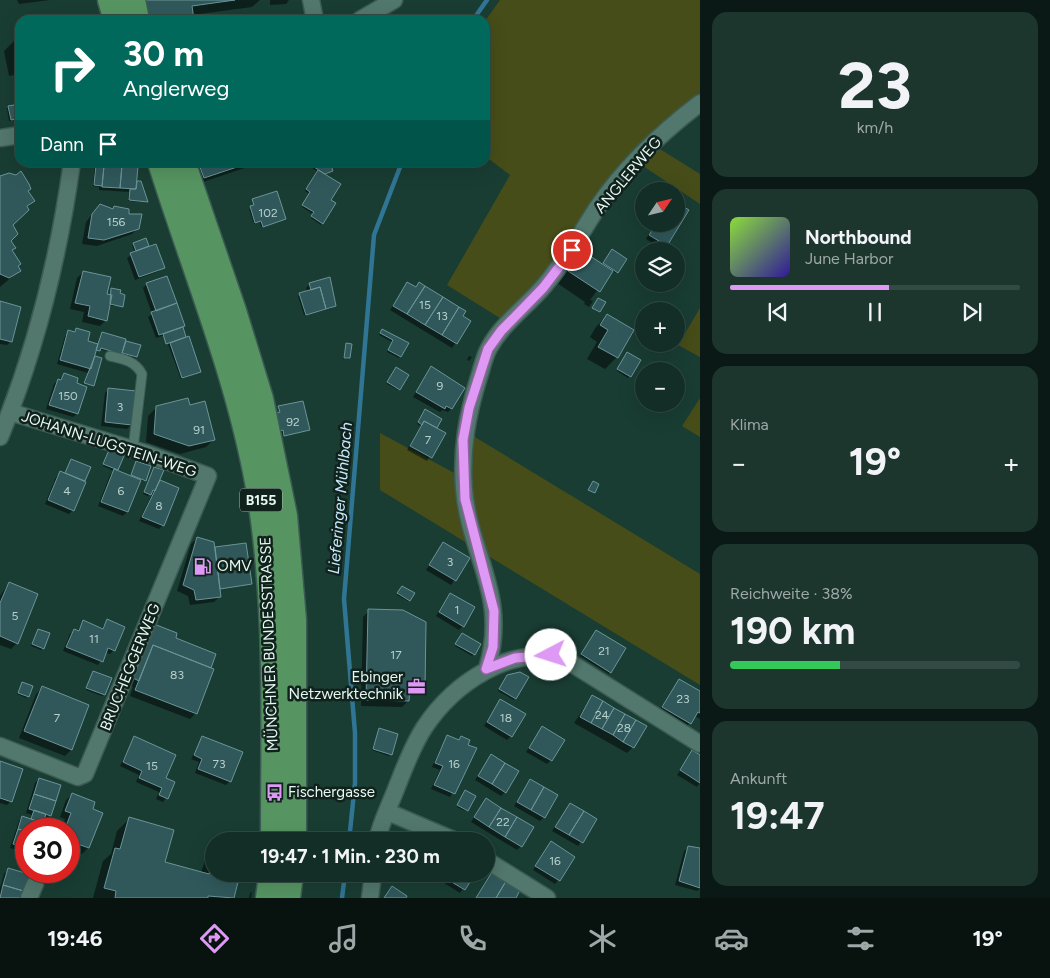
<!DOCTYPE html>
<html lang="de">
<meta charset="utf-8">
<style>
body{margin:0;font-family:Figtree,sans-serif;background:#1c362e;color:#f1f3f6;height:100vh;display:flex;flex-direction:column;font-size:19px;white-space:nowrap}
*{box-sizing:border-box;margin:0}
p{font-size:16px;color:#9da8a7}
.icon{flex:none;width:28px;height:28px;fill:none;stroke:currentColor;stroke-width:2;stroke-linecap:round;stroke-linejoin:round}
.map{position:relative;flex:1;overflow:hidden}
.details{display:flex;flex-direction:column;gap:12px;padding:12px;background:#0a1915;width:350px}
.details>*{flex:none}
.top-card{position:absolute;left:15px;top:15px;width:475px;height:152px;border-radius:15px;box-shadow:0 5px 20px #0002,0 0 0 1px #324a43;background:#00695c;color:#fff;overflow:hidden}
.needle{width:32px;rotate:55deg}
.controls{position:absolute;left:635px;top:182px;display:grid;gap:10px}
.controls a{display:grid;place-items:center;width:50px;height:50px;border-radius:50%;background:#132e26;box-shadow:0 5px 20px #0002,0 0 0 1px #324a43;font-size:25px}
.speed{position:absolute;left:15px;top:818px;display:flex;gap:10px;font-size:25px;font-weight:700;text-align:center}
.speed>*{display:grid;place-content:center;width:65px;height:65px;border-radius:50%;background:#132e26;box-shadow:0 5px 20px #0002,0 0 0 1px #324a43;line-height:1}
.speed .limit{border:8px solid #d22;background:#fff;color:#111}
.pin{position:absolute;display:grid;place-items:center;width:42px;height:42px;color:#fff;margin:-21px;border:2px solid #fff;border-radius:50%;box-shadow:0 1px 5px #0007}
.me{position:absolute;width:55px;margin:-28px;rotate:265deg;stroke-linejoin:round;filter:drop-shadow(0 0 4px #0008)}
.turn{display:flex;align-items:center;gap:18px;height:105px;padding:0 25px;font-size:22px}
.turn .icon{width:65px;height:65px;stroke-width:2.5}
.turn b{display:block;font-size:35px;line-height:42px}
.then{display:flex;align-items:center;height:48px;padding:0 25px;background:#0003;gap:10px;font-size:19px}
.big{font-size:38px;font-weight:700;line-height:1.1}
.details .widget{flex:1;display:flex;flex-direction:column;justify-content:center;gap:8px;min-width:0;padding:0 18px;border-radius:15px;background:#1c362e}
.details .dial{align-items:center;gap:0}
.dial b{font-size:65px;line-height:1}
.song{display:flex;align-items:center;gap:15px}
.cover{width:60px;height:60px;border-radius:8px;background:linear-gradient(135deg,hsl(90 70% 55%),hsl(250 70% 35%))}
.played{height:5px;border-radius:2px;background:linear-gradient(90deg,#dd99f3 55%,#324a43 55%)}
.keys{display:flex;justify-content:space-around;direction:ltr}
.heat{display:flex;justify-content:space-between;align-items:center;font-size:28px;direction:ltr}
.charge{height:8px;border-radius:4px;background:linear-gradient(90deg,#34c759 38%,#324a43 0)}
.trip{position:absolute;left:205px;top:832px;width:290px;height:50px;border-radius:25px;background:#132e26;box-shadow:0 5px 20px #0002,0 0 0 1px #324a43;font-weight:700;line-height:50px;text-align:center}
.tab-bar{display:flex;height:80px;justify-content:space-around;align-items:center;background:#08120f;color:#9da8a7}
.tab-bar .icon{width:35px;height:35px}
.tab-bar .on{color:#dd99f3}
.tab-bar b{font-size:22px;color:#f1f3f6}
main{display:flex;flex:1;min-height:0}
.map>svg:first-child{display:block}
.green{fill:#474d18}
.shadow{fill:#0007}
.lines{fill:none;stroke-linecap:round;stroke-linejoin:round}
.stream{stroke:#317594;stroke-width:4.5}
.building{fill:#30585b;stroke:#6b9498}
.service-casing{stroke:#3c5b53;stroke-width:11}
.minor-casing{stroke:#3c5b53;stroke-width:19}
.primary-casing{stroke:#3c5b53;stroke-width:29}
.service{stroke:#52776c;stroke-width:9}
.minor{stroke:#52776c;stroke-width:16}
.primary{stroke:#569562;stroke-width:26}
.route-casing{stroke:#90639e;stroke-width:12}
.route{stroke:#dd99f3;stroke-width:9}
.labels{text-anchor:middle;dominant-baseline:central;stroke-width:5;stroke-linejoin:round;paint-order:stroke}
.number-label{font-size:12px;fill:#b8d1cc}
.shield{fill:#11211c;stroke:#a5b8b2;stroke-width:1}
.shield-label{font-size:14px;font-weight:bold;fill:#e5f9f2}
.street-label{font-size:15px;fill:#e5f9f2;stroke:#11211c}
.poi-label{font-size:15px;fill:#e5f9f2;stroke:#11211c;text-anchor:start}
.water-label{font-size:16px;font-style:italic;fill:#c7ebfe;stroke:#11211c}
</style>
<main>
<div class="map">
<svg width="700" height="898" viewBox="0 0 700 898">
<rect width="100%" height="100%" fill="#193d33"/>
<path class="green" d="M500 0H700V98L647 141 700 174V204L640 164 532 293 503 320 447 285 510 175 485 156V21Z
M700 308V357L678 345Z
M700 398V437L682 426Z
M380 433 458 475 470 434 700 574V685L380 490Z"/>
<path class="shadow" d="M50 0 19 4 17 0Z
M123 0H260L252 7 192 15 193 20Z
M270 0H289L286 4 270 5Z
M16 39H20V74L9 76 4 51Z
M20 86V99L18 88Z
M20 105V119L9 121 7 108Z
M95 162H113V166L135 184 140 182 146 202 128 201 129 192 99 190V187L93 186Z
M191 162H262L197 184Z
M311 162H329L332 171 324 175 329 201 321 225 311 218 313 214 302 207 310 194 305 191 317 171 313 169Z
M0 178 27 191 33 201 11 226 10 241 15 248 11 251 20 270 0 287Z
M649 187 656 191H645Z
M644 194V214L635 208Z
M253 200 285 219 261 227 260 222 254 224 249 209 253 206Z
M94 212 128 215 138 228 132 234 97 246 82 244 86 222Z
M655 224H676L662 249 646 239Z
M145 240 148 248 163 268 159 271 135 280 127 258 135 253 132 245Z
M582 252 602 265 610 252 617 272 616 273 612 271 590 300 593 301 589 307 584 304 585 302 557 283 570 263Z
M83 272 106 294 110 295 112 290 121 306H109L106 320 100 326 82 322 84 312 70 309 77 278Z
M147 284 184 326 182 328 198 373 181 379 165 336H162L165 345 162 336 156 338 148 317 152 314 143 288Z
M310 284 334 306 330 309 304 315 298 296 307 292 306 288Z
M408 284 415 288 419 284 469 322 452 348 390 310Z
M0 302 10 342 7 345 0 344Z
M607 315 617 357 605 369 587 359 597 342 590 337 596 327Z
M76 330 86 341 98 345 102 333 139 346 136 357 134 358 99 349 95 351 93 357 100 359 93 385 83 384 88 373 57 364 65 336Z
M381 332 407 344 399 358 387 352 392 342 379 335Z
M346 345 349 358 348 359H343Z
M626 355 639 361 628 378 617 371Z
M469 356 472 357 469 361 467 360Z
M431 368 451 409 448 412 442 410 440 412 413 397Z
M395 370 399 389 398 390 387 384Z
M64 375 77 414 73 417 46 409 54 384Z
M109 389 131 425 127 429 101 426 105 393Z
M189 406 214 439 206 447 180 454 146 442 148 416 157 407Z
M279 408 308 430 283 436 281 431 279 432Z
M423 412 435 428 444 433 427 461 407 450 421 426 417 424Z
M108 453 117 470 116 471 130 477 135 464 150 467 144 481H139L127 512 123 516 98 506 110 475 114 471 103 466Z
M71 460 84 480 73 510 69 514 45 504 56 477 60 473 65 475Z
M153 470 154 487 160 481 178 488 163 525 159 529 139 521 153 492 148 496 143 494Z
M197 538 214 550 216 549 250 584 219 589 220 596 214 602 190 605 188 596 177 591 191 544Z
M444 543 468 558 451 585 426 570Z
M9 583 17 643 11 649 0 645V596Z
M400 589 409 600 408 601 397 595Z
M450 594 463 626 459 630 436 616Z
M369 611 423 688 417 694H408V701L402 707 361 706 363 617Z
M107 621 114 650 110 654 105 652 98 665 63 651 70 634 74 631 77 632 83 622 101 629Z
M38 630 43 648 41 650 31 646Z
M148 631 174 638 196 713 190 719 130 696 133 687 128 684Z
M595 633 610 672 609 674 580 656Z
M460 636 479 645 472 656 455 646Z
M93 673 104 695 102 696 86 690Z
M506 678 515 698 514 700 498 691Z
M679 680 700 693V719L695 716 686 727 659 711Z
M22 683 28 696 26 698 17 694Z
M42 688 88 706 71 750 65 756 19 738 36 694Z
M592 697 633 747 627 753 574 723Z
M500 701 511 736 507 740 484 726Z
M542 728 551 760 547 764 526 752Z
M380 729 391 754 389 756 372 750Z
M447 736 458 741 461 738 467 745 475 749 450 797 431 789 440 770 432 767Z
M203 737 230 781 226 785 195 773 199 762 191 759Z
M134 738 164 779 166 798 163 802 156 799 159 792 136 782 139 775 120 766Z
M692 752 700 756V783L697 787 677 775Z
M491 756 505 792 501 796 475 780Z
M0 762 11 801 7 805 0 803Z
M39 779 50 815 46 819 43 818 42 823 26 829V853L10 848 19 821 22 817 30 820 32 815 26 813 35 783Z
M530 780 544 817 540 821 514 806Z
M464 793 467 810 466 811 457 807Z
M72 794 91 810 101 814 88 848 82 854 69 849V829H62L65 819 60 817 66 800Z
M486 800 521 846 517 850 471 822Z
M570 804 596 819 578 846 552 831Z
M129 819 164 863 201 873 206 857 214 849V874H226L225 880 236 883 232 898H93L103 861 111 854 117 831Z
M414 837 421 841H410Z
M551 843 574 858 555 884 533 870Z
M688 848 700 851V889L697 891 675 885 684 851Z
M8 870 0 898V888L4 874Z
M435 874H473L460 893 433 876Z
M252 892 251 898H249L250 893Z"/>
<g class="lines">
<path class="stream" d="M473 20 487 0
M349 841 355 783V733L344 599 374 235 402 162
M342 898 345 874"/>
</g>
<path class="building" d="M136 0H235L192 6 194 20H139Z
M20 37V64L15 38Z
M20 104V118L11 120 8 106Z
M98 162 122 165 120 188 102 187 104 166 98 165Z
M198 162H252L204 178Z
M312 162H330L333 171 325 174 314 167Z
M96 165 104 166 102 186 94 185Z
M122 165 138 166 136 189 120 188Z
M318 170 341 184 331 200 336 203 323 224 311 216 314 212 302 205 310 192 306 189Z
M21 171 29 184 31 189 28 191 35 201 27 206 29 210 13 225 18 234 11 241 16 248 12 250 21 264 18 266 21 271 9 278 0 274V176L9 173 16 175Z
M137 181H141L148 202 129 200 130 189H136Z
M277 191 286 219 263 227 261 221 255 223 250 206 254 205 252 199Z
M676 202 689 210 667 246 649 235 656 224H676Z
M100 204 113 209 114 206 129 209V214H142L139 229 104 240 88 238 92 214Z
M146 238 149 246 136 251 133 243Z
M156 244 165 268 139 277 130 253Z
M612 249 627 259 618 273 603 263Z
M581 250 613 271 600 292 568 271Z
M83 271 111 277 107 294 112 295 107 321 88 316 90 306 75 303Z
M167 276 177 303 156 311 146 283Z
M330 277 336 306 326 309 320 287 311 290 309 283Z
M407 282 416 287 419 282 425 286 407 314 393 306Z
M425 286 443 297 425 325 407 314Z
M320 287 326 309 306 315 299 293Z
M111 288 121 290 120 293 125 295 123 307 110 304Z
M443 297 459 307 442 335 425 325Z
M598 298 606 302 600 312 592 308Z
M0 301 21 307 12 342 0 339Z
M177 303 185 326 159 335 151 312Z
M459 307 466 311 463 316 471 321 457 344 442 335Z
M607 314 634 330 618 358 598 347 608 330 600 325Z
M183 327 186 337 166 344 163 334Z
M76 328 90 332 88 341 98 344 91 369 60 360 68 330 75 332Z
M382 329 409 343 401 357 388 350 393 340 380 333Z
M102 332 126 339 121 357 113 355 114 352 101 348 100 351 96 350Z
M189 336 201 372 182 378 170 343Z
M126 341 141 345 137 357 122 353Z
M346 343 352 344 350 358H344Z
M627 352 641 360 631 377 617 369Z
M95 356 102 358 94 386 84 383Z
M431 366 465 388 452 409 446 406 445 409 416 392Z
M396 367 409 375 400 390 387 382Z
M64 373 78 378 77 383 87 387 78 414 49 405 58 379 61 380Z
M108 388 136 391 132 425 105 422Z
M188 398 190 405 205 401 215 440 189 446 154 434 156 406Z
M303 401 310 430 284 436 283 430 280 431 276 413 280 412 278 406Z
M425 409 442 419 437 428 424 421 422 425 418 422Z
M424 421 446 433 432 458 410 446Z
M109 450 124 456 118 470 103 464Z
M71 459 91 467 85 481 65 473Z
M136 461 151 466 146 481 131 475Z
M154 467 164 470 155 491 153 490 151 495 144 492Z
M114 469 141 480 128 512 101 502Z
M60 471 86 482 74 511 48 500Z
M160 480 179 488 164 526 142 517Z
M593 481 599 484 595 493 588 490Z
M197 537 214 542 221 597 196 600 194 590 183 585Z
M443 542 470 558 456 581 429 565Z
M246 543 252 584 220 589 215 547Z
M9 582 38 594 18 644 0 636V603Z
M402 586 415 593 410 601 397 593Z
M450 593 475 607 464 627 439 612Z
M368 609 403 610 426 622 425 689 410 688 409 701 366 700Z
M107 619 125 627 115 651 108 648 103 662 66 647 74 629 79 631 83 620 103 629Z
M154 624 177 633 176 638 216 654 211 668 153 645 139 681 133 678Z
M38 629 50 633 44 649 32 644Z
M596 630 626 648 611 673 581 654Z
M462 633 481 644 475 655 455 644Z
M153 645 214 669 197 714 135 690Z
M93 671 112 678 105 695 86 688Z
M520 672 529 677 516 699 499 689 507 675Z
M679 679 700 691V713L698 712 691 724 662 707Z
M22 682 33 686 29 697 18 693Z
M42 686 89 705 72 750 24 731Z
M592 695 603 701 591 723 580 717Z
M500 699 526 714 512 737 487 722Z
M603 701 614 708 602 729 591 723Z
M614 708 625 714 613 735 602 729Z
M625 714 636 720 623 742 613 735Z
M636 720 647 726 634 748 623 742Z
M542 726 565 740 552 761 529 748Z
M379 728 398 734 392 755 373 749Z
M447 735 459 740 461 736 470 740 468 745 477 748 455 794 434 785 443 766 435 763Z
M134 736 176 755 166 778 175 782 168 799 159 795 162 788 139 778 142 771 123 762Z
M202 736 243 752 231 782 198 769 202 759 194 755Z
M692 750 700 755V783L680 770Z
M491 754 505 763 492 784 478 776Z
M0 761 23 769 12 802 0 798Z
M505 763 519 771 506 793 492 784Z
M39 778 61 785 56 801 34 794Z
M530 779 544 787 531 810 517 802Z
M544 787 558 795 545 818 531 810Z
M465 790 476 796 468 811 457 805Z
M72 793 95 802 93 809 103 813 89 848 69 841V829H65L71 813 65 811Z
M34 794 56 801 51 816 29 809Z
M486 798 501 808 489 827 474 817Z
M570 803 584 811 569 835 555 827Z
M501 808 517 817 505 837 489 827Z
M34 810 46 814 43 823 31 819Z
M584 811 597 819 583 843 569 835Z
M22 816 49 825 48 829H26V831L18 829Z
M129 817 174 830 165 862 209 874 214 855V874H228L226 879 238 882 234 898 208 896V898H115L116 891 104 888 115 848 120 849Z
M517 817 534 827 522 847 505 837Z
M18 829 26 831V848L13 844Z
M551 841 575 857 560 881 535 866Z
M688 846 700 848V888L679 881Z
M8 868 32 875 27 892 3 885Z
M492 872 506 881 496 898H476Z
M455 874H475L465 890 450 881Z
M506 881 520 890 516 898H496Z
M3 885 27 892 25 898H0Z
M392 886 407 896 406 898H384Z"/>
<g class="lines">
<defs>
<path id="service" d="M110 356C124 359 135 361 142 374L133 449"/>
<path id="minor" d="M311 0 315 20
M360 20 394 0
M0 138 20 135
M0 437C36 350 59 255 72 162
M487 669C509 595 470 557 464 489 461 449 467 415 479 377 482 368 484 357 489 348 502 324 526 307 544 286 566 260 579 236 597 208 624 168 662 132 700 103
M0 746 78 777 85 774 208 476 145 453 10 412
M388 812 456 841
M377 841C380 825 388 809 394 794 403 772 411 748 424 728 453 684 511 643 566 660L700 744
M486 860 547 898
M29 898 35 884
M370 898 373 874"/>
<path id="primary" d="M111 0 117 20
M132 0 136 20
M161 162C195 270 239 375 259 487 279 603 274 724 274 841
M182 162 233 311 260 399 284 516 293 620V841
M269 898 272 874
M287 898 290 874"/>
</defs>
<use href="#service" class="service-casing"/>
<use href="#minor" class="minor-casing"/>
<use href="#primary" class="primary-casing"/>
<use href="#service" class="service"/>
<use href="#minor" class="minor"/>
<use href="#primary" class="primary"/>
</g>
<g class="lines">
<defs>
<path id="route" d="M551 655 515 658 486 669 493 647 494 611 465 499 463 440 469 408 488 349 501 331 543 288 572 250"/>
</defs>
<use href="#route" class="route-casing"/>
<use href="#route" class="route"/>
</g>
<defs>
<symbol id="fuel-bare" viewBox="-9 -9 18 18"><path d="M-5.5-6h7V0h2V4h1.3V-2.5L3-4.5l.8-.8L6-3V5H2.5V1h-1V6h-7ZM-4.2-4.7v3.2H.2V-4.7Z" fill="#dd99f3" stroke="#11211c" stroke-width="2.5" paint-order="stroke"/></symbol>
<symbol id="office-bare" viewBox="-9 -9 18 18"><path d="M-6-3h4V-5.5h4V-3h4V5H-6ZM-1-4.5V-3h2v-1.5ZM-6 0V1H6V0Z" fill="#dd99f3" stroke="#11211c" stroke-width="2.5" paint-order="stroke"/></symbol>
<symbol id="bus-bare" viewBox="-9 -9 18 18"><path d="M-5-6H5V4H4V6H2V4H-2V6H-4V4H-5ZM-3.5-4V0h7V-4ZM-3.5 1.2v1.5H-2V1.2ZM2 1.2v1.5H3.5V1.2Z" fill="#dd99f3" stroke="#11211c" stroke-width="2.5" paint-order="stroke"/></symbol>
</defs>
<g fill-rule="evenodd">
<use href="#fuel-bare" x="190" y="554" width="25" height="25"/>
<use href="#office-bare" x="404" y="674" width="25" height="25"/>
<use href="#bus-bare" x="262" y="780" width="25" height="25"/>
</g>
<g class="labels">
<g class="number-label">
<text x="268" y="213">102</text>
<text x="116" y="222">156</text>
<text x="425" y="305">15</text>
<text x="442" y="316">13</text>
<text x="440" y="386">9</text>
<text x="68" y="396">150</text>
<text x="120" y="407">3</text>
<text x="293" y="422">92</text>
<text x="199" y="430">91</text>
<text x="428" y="440">7</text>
<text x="67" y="491">4</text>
<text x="121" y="491">6</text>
<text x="159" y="506">8</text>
<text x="450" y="562">3</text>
<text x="457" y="610">1</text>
<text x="15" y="616">5</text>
<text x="94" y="639">11</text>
<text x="604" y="651">21</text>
<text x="396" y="655">17</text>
<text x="177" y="675">83</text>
<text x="683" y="699">23</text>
<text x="602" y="715">24</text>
<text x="57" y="718">7</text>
<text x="506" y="718">18</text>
<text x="624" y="728">28</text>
<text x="219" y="764">73</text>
<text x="454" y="764">16</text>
<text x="152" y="766">15</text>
<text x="503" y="822">22</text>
<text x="555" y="861">16</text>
</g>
<rect class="shield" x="240" y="488.5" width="42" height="23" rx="4"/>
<g class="shield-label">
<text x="261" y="500">B155</text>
</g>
<g class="street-label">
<text transform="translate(628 175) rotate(-50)">ANGLERWEG</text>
<text transform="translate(109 444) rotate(18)">JOHANN-LUGSTEIN-WEG</text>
<text transform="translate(269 644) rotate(-92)">MÜNCHNER BUNDESSTRASSE</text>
<text transform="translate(130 667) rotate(-68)">BRUCHEGGERWEG</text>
</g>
<g class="poi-label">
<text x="217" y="566">OMV</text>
<text x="403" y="677" text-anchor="end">Ebinger<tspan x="403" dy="17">Netzwerktechnik</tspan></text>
<text x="288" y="792">Fischergasse</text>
</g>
<g class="water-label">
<text transform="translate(340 498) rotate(-85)">Lieferinger Mühlbach</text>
</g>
</g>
</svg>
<div class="controls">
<a><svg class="needle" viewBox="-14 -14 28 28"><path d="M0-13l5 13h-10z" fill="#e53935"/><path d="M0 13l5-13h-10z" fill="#9da8a7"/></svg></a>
<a><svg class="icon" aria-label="layers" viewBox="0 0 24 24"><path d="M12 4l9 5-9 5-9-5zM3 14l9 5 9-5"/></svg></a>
<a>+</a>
<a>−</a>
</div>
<div class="speed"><div class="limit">30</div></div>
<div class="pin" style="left:572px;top:250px;background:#d93025"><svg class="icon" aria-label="arrive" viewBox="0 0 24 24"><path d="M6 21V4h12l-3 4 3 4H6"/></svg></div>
<svg class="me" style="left:551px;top:655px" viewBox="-20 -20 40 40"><circle r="19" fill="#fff"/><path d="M0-13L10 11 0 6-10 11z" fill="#dd99f3"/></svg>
<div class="trip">19:47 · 1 Min. · 230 m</div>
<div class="top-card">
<div class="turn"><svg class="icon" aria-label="right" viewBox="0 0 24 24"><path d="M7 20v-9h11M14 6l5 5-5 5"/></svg><div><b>30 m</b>Anglerweg</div></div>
<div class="then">Dann<svg class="icon" aria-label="arrive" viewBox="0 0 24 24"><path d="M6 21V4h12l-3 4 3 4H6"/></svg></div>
</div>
</div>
<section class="details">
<div class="widget dial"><b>23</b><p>km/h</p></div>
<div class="widget">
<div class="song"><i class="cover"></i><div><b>Northbound</b><p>June Harbor</p></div></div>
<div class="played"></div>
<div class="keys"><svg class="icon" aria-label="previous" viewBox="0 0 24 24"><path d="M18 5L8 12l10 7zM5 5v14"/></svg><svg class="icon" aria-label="pause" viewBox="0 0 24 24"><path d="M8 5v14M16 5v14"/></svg><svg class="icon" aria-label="next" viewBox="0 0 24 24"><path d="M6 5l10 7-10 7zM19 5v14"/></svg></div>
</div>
<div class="widget"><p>Klima</p>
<div class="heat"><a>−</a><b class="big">19°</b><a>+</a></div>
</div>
<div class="widget"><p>Reichweite · 38%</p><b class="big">190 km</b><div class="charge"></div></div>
<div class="widget"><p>Ankunft</p><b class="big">19:47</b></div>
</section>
</main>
<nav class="tab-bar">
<b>19:46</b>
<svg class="icon on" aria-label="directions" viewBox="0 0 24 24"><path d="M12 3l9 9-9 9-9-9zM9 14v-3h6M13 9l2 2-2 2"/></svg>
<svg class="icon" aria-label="music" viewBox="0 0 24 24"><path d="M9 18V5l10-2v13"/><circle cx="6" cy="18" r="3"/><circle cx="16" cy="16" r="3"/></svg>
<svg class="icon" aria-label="phone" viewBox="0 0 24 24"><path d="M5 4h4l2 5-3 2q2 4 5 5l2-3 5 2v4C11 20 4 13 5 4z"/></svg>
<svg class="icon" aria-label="climate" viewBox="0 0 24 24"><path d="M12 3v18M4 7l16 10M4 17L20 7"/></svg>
<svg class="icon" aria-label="car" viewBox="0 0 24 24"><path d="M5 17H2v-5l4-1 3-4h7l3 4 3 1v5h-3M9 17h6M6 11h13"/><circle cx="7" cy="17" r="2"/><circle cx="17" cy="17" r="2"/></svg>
<svg class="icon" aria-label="filters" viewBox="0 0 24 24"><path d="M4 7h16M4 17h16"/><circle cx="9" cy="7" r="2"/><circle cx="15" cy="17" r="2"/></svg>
<b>19°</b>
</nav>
